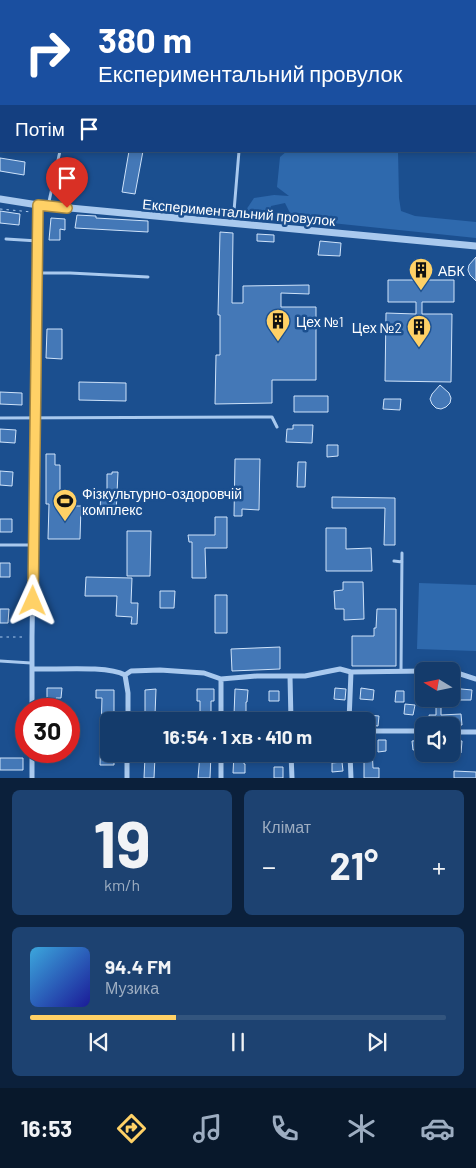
<!DOCTYPE html>
<html lang="uk">
<meta charset="utf-8">
<style>
body{margin:0;font-family:Barlow,sans-serif;background:#1d4271;color:#f1f3f6;height:100vh;display:flex;flex-direction:column;font-size:19px;white-space:nowrap}
*{box-sizing:border-box;margin:0}
p{font-size:16px;color:#9dadc1}
.icon{flex:none;width:28px;height:28px;fill:none;stroke:currentColor;stroke-width:2;stroke-linecap:round;stroke-linejoin:round}
.map{position:relative;height:778px;overflow:hidden}
.details{display:flex;flex-direction:column;gap:12px;padding:12px;background:#0b203b;flex:1}
.details>*{flex:none}
.top-card{position:absolute;left:0px;top:0px;width:476px;height:152px;box-shadow:0 2px 8px #0003,0 0 0 1px #33557e;background:#1a4fa0;color:#fff;overflow:hidden}
.needle{width:32px;rotate:280deg}
.controls{position:absolute;left:415px;top:662px;display:grid;gap:10px}
.controls a{display:grid;place-items:center;width:45px;height:45px;border-radius:8px;background:#143b6b;box-shadow:0 2px 8px #0003,0 0 0 1px #33557e;font-size:25px}
.speed{position:absolute;left:15px;top:698px;display:flex;gap:10px;font-size:25px;font-weight:700;text-align:center}
.speed>*{display:grid;place-content:center;width:65px;height:65px;border-radius:50%;background:#143b6b;box-shadow:0 2px 8px #0003,0 0 0 1px #33557e;line-height:1}
.speed .limit{border:8px solid #d22;background:#fff;color:#111}
.pin{position:absolute;display:grid;place-items:center;width:42px;height:42px;color:#fff;margin:-51px -21px;border-radius:50% 50% 50% 0;rotate:-45deg;box-shadow:0 0 5px #0007}
.pin .icon{rotate:45deg}
.me{position:absolute;width:55px;margin:-28px;rotate:1deg;stroke-linejoin:round;filter:drop-shadow(0 0 4px #0008)}
.turn{display:flex;align-items:center;gap:18px;height:105px;padding:0 15px;font-size:22px}
.turn .icon{width:65px;height:65px;stroke-width:2.5}
.turn b{display:block;font-size:35px;line-height:42px}
.then{display:flex;align-items:center;height:48px;padding:0 15px;background:#0003;gap:10px;font-size:19px}
.big{font-size:38px;font-weight:700;line-height:1.1}
.details .card{flex:1;display:flex;flex-direction:column;justify-content:center;gap:8px;min-width:0;padding:0 18px;border-radius:8px;background:#1d4271}
.details .dial{align-items:center;gap:0}
.dial b{font-size:65px;line-height:1}
.song{display:flex;align-items:center;gap:15px}
.cover{width:60px;height:60px;border-radius:8px;background:linear-gradient(135deg,hsl(200 70% 55%),hsl(240 70% 35%))}
.played{height:5px;border-radius:2px;background:linear-gradient(90deg,#ffd166 35%,#33557e 35%)}
.keys{display:flex;justify-content:space-around;direction:ltr}
.heat{display:flex;justify-content:space-between;align-items:center;font-size:28px;direction:ltr}
.details .tiles{flex:1;display:grid;gap:12px;grid-template-columns:1fr 1fr}
.card:last-child{grid-column:span 2}
.trip{position:absolute;left:100px;top:712px;width:275px;height:50px;border-radius:8px;background:#143b6b;box-shadow:0 2px 8px #0003,0 0 0 1px #33557e;font-weight:700;line-height:50px;text-align:center}
.tab-bar{display:flex;height:80px;justify-content:space-around;align-items:center;background:#08182b;color:#9dadc1}
.tab-bar .icon{width:35px;height:35px}
.tab-bar .active{color:#ffd166}
.tab-bar b{font-size:22px;color:#f1f3f6}
.map>svg:first-child{display:block}
.green{fill:#2e69ad}
.building{fill:#4478b7;stroke:#cfe3fa}
.lines{fill:none;stroke-linecap:round;stroke-linejoin:round}
.path{stroke:#a9c9ee;stroke-width:1;stroke-dasharray:2.5 4;stroke-linecap:butt}
.service{stroke:#a9c9ee;stroke-width:3}
.minor{stroke:#a9c9ee;stroke-width:5}
.tertiary{stroke:#a9c9ee;stroke-width:7}
.route-casing{stroke:#a68842;stroke-width:12}
.route{stroke:#ffd166;stroke-width:9}
.labels{text-anchor:middle;dominant-baseline:central;stroke-width:5;stroke-linejoin:round;paint-order:stroke}
.street-label{font-size:14px;fill:#fff;stroke:#1b4f8f}
.poi-label{font-size:14px;fill:#fff;stroke:#1b4f8f;text-anchor:start}
</style>
<div class="map">
<svg width="476" height="778" viewBox="0 0 476 778">
<rect width="100%" height="100%" fill="#1b4f8f"/>
<path class="green" d="M287 151H398L399 198 401 211 415 216 476 222V238L293 219 285 203 271 206 269 214 246 210 254 198 274 195 289 196 277 187 280 157Z
M419 583 476 585V651L417 649Z"/>
<path class="building" d="M129 151H143L135 194 122 192Z
M0 158 25 162 24 175 0 171Z
M0 211 20 214 19 225 0 223Z
M77 215 96 216V218L148 221V232L75 228Z
M51 218 65 219V230L60 229V240H49Z
M220 232 233 233 232 303H243V286L309 285V294L281 293V307H316V380H272V403L215 404 216 355H220V315H218Z
M257 234 274 235V242L257 241Z
M320 241 341 243 340 256 318 255Z
M476 257V281L470 275 468 270 469 265Z
M388 280H454V302H422V314H452L451 382 385 381 386 313 416 314V302H388Z
M47 329H62V359L46 358Z
M79 382 126 383V401L79 400Z
M440 385 449 393 451 398 450 403 446 407 441 409 436 408 432 404 430 399 432 394Z
M0 392 22 393V405L0 404Z
M294 396H328V412H294Z
M384 399H401L400 410 383 409Z
M293 425H313L312 443 286 442 287 429H293Z
M0 429 16 430 15 443 0 442Z
M327 445H338V456L327 457Z
M46 454H55V465H60V506H81L80 539H48L49 504H46Z
M235 459H260L259 510 242 509V516H234Z
M298 462H306L305 487H297Z
M0 471 13 472 12 486 0 485Z
M112 472H118L116 515H107V510H100L101 492H107V474H112Z
M332 497 395 498V545H384L385 508H332Z
M215 517H227V548H205L206 578H192V542H189L188 535H215Z
M0 519H12V532H0Z
M326 528H346V549L371 548 372 571H326Z
M127 531H151L150 576H127Z
M0 563H10V577H0Z
M86 577 132 578 131 603H138L137 624H131L132 617 116 616 117 596H85Z
M343 582H363L364 619 344 620V609H335L334 591 343 590Z
M160 591H175L174 608H160Z
M215 595H227V633H215Z
M0 609H9L8 623H0Z
M377 609H396V666H352V636H374V628H376Z
M280 647V669L232 671 231 649Z
M47 688H62L61 698H56V709H47Z
M335 688 346 689 345 700 334 699Z
M361 688 374 690 373 700 360 699Z
M451 688 472 690 471 700H451Z
M156 689 155 715H145V690Z
M197 689H214V701H211V717L200 716V701H197Z
M235 689 248 690 247 702H246V715H234Z
M96 690H114V720H109V754H114V765H100L102 698H96Z
M269 691H279V701H269Z
M396 691H404V702H395Z
M436 699H441V715L461 714 462 725H433V722H430L429 715H436Z
M405 704 415 705 413 715 404 714Z
M368 715 379 716 378 726 368 725Z
M378 740H386V751L378 752Z
M423 740V749L413 750 412 741Z
M453 740 462 741 461 753 452 752Z
M372 747 373 768H379V778H364V761H362V754H366V748Z
M45 751H58V761H45Z
M200 754H211L210 778H198Z
M234 754H244V764H245V773H233Z
M145 757H155L154 778H144Z
M0 758H23V770H0Z
M342 762 343 771 332 772V763Z
M274 767H283V778H274Z
M454 771 476 772V778H454Z"/>
<g class="lines">
<path class="path" d="M0 209 32 212
M0 637H26"/>
<path class="service" d="M57 1 58 0
M0 67H1
M48 206 60 151
M233 223 239 151
M6 239 38 241
M37 273H70L148 277
M0 418 272 417 277 427
M0 545H34
M394 561 402 562
M0 661 31 663
M401 671 402 553"/>
<path class="minor" d="M32 669C55 670 107 665 125 675L131 671 160 670 204 673 221 679 257 676H305L340 669 351 672 424 671
M451 671 476 679
M125 675 128 693V721
M290 676 291 721
M32 709V637L38 205
M221 721V679
M349 721 351 672
M366 731H424
M451 732H476
M32 751V778
M291 754 292 778
M350 754 351 778
M127 778V754
M221 778V754"/>
<path class="tertiary" d="M0 199 38 205 476 246"/>
</g>
<g class="lines">
<defs>
<path id="route" d="M33 601 38 205 67 208"/>
</defs>
<use href="#route" class="route-casing"/>
<use href="#route" class="route"/>
</g>
<defs>
<symbol id="building-pin" viewBox="-11 -11 22 30"><path d="M0 17L-7.5 6A9.5 9.5 0 1 1 7.5 6Z" fill="#ffd166" stroke="#1b4f8f"/><path d="M-4-6H4V6H1V3H-1V6H-4ZM-2.5-4.3h1.7v1.8h-1.7ZM.8-4.3h1.7v1.8H.8ZM-2.5-1h1.7V.8h-1.7ZM.8-1h1.7V.8H.8Z" fill="#111"/></symbol>
<symbol id="stadium-pin" viewBox="-11 -11 22 30"><path d="M0 17L-7.5 6A9.5 9.5 0 1 1 7.5 6Z" fill="#ffd166" stroke="#1b4f8f"/><path d="M0-5a6.5 5 0 1 0 0 10a6.5 5 0 1 0 0-10ZM-3.5-1.8h7v3.6h-7Z" fill="#111"/></symbol>
</defs>
<g fill-rule="evenodd">
<use href="#building-pin" x="407" y="256" width="28" height="38"/>
<use href="#building-pin" x="264" y="307" width="28" height="38"/>
<use href="#building-pin" x="405" y="313" width="28" height="38"/>
<use href="#stadium-pin" x="51" y="487" width="28" height="38"/>
</g>
<g class="labels">
<g class="street-label">
<text transform="translate(239 212) rotate(5)">Експериментальний провулок</text>
</g>
<g class="poi-label">
<text x="438" y="270">АБК</text>
<text x="296" y="321">Цех №1</text>
<text x="402" y="327" text-anchor="end">Цех №2</text>
<text x="82" y="493">Фізкультурно-оздоровчій<tspan x="82" dy="16">комплекс</tspan></text>
</g>
</g>
</svg>
<div class="controls">
<a><svg class="needle" viewBox="-14 -14 28 28"><path d="M0-13l5 13h-10z" fill="#e53935"/><path d="M0 13l5-13h-10z" fill="#9dadc1"/></svg></a>
<a><svg class="icon" aria-label="sound" viewBox="0 0 24 24"><path d="M4 9h4l5-4v14l-5-4H4zM17 9q2 3 0 6"/></svg></a>
</div>
<div class="speed"><div class="limit">30</div></div>
<div class="pin" style="left:67px;top:208px;background:#d93025"><svg class="icon" aria-label="arrive" viewBox="0 0 24 24"><path d="M6 21V4h12l-3 4 3 4H6"/></svg></div>
<svg class="me" style="left:33px;top:601px" viewBox="-20 -20 40 40"><path d="M0-17L14 15 0 8-14 15z" fill="#ffd166" stroke="#fff" stroke-width="4"/></svg>
<div class="trip">16:54 · 1 хв · 410 m</div>
<div class="top-card">
<div class="turn"><svg class="icon" aria-label="right" viewBox="0 0 24 24"><path d="M7 20v-9h11M14 6l5 5-5 5"/></svg><div><b>380 m</b>Експериментальний провулок</div></div>
<div class="then">Потім<svg class="icon" aria-label="arrive" viewBox="0 0 24 24"><path d="M6 21V4h12l-3 4 3 4H6"/></svg></div>
</div>
</div>
<section class="details">
<div class="tiles">
<div class="card dial"><b>19</b><p>km/h</p></div>
<div class="card"><p>Клімат</p>
<div class="heat"><a>−</a><b class="big">21°</b><a>+</a></div>
</div>
<div class="card">
<div class="song"><i class="cover"></i><div><b>94.4 FM</b><p>Музика</p></div></div>
<div class="played"></div>
<div class="keys"><svg class="icon" aria-label="previous" viewBox="0 0 24 24"><path d="M18 5L8 12l10 7zM5 5v14"/></svg><svg class="icon" aria-label="pause" viewBox="0 0 24 24"><path d="M8 5v14M16 5v14"/></svg><svg class="icon" aria-label="next" viewBox="0 0 24 24"><path d="M6 5l10 7-10 7zM19 5v14"/></svg></div>
</div>
</div>
</section>
<nav class="tab-bar">
<b>16:53</b>
<svg class="icon active" aria-label="directions" viewBox="0 0 24 24"><path d="M12 3l9 9-9 9-9-9zM9 14v-3h6M13 9l2 2-2 2"/></svg>
<svg class="icon" aria-label="music" viewBox="0 0 24 24"><path d="M9 18V5l10-2v13"/><circle cx="6" cy="18" r="3"/><circle cx="16" cy="16" r="3"/></svg>
<svg class="icon" aria-label="phone" viewBox="0 0 24 24"><path d="M5 4h4l2 5-3 2q2 4 5 5l2-3 5 2v4C11 20 4 13 5 4z"/></svg>
<svg class="icon" aria-label="climate" viewBox="0 0 24 24"><path d="M12 3v18M4 7l16 10M4 17L20 7"/></svg>
<svg class="icon" aria-label="car" viewBox="0 0 24 24"><path d="M5 17H2v-5l4-1 3-4h7l3 4 3 1v5h-3M9 17h6M6 11h13"/><circle cx="7" cy="17" r="2"/><circle cx="17" cy="17" r="2"/></svg>
</nav>
